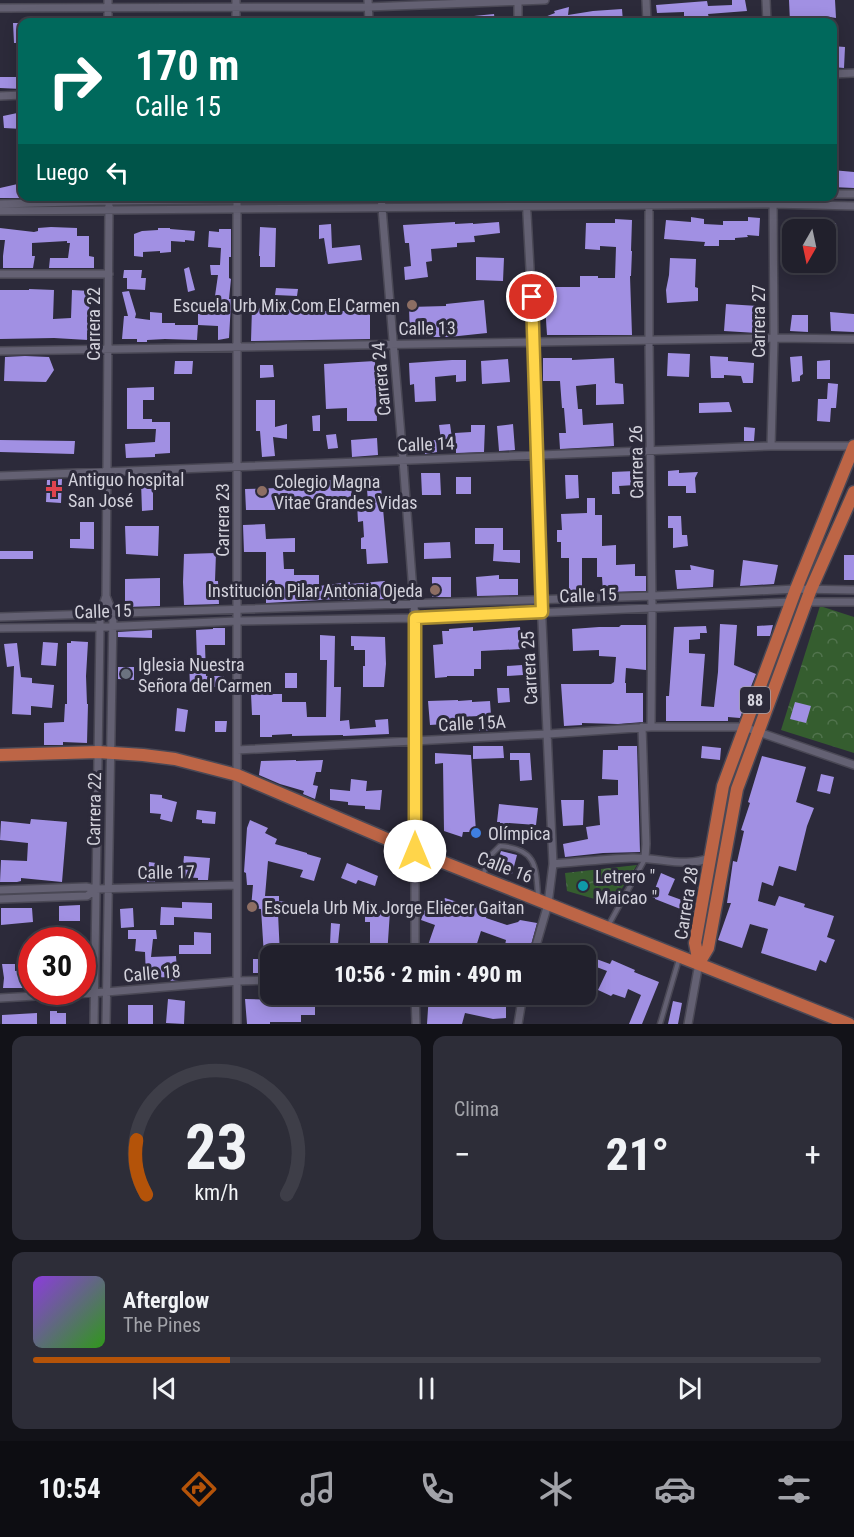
<!DOCTYPE html>
<html lang="es">
<meta charset="utf-8">
<style>
body{margin:0;font-family:"Roboto Condensed",sans-serif;background:#2d2d38;color:#f1f3f6;height:100vh;display:flex;flex-direction:column;font-size:22px;white-space:nowrap}
*{box-sizing:border-box;margin:0}
p{font-size:20px;color:#a2a3a9}
.icon{flex:none;width:33px;height:33px;fill:none;stroke:currentColor;stroke-width:2;stroke-linecap:round;stroke-linejoin:round}
.map{position:relative;height:1024px;overflow:hidden}
.side{display:flex;flex-direction:column;gap:12px;padding:12px;background:#121218;flex:1}
.side>*{flex:none}
.guide{position:absolute;left:18px;top:18px;width:819px;height:183px;border-radius:12px;box-shadow:0 3px 15px #0003,0 0 0 2px #3e3e48;background:#00695c;color:#fff;overflow:hidden}
.needle{width:39px;rotate:189deg}
.buttons{position:absolute;left:782px;top:219px;display:grid;gap:12px}
.buttons a{display:grid;place-items:center;width:54px;height:54px;border-radius:12px;background:#21202c;box-shadow:0 3px 15px #0003,0 0 0 2px #3e3e48;font-size:30px}
.speed{position:absolute;left:18px;top:927px;display:flex;gap:12px;font-size:30px;font-weight:700;text-align:center}
.speed>*{display:grid;place-content:center;width:78px;height:78px;border-radius:50%;background:#21202c;box-shadow:0 3px 15px #0003,0 0 0 2px #3e3e48;line-height:1}
.speed .limit{border:9px solid #d22;background:#fff;color:#111}
.pin{position:absolute;display:grid;place-items:center;width:51px;height:51px;color:#fff;margin:-26px;border:3px solid #fff;border-radius:50%;box-shadow:0 2px 6px #0007}
.me{position:absolute;width:66px;margin:-33px;rotate:0deg;stroke-linejoin:round;filter:drop-shadow(0 0 4px #0008)}
.turn{display:flex;align-items:center;gap:21px;height:126px;padding:0 18px;font-size:27px}
.turn .icon{width:78px;height:78px;stroke-width:2.5}
.turn b{display:block;font-size:42px;line-height:51px}
.then{display:flex;align-items:center;height:57px;padding:0 18px;background:#0003;gap:12px;font-size:22px}
.big{font-size:45px;font-weight:800;line-height:1.1}
.side .widget{flex:1;display:flex;flex-direction:column;justify-content:center;gap:9px;min-width:0;padding:0 21px;border-radius:12px;background:#2d2d38}
.side .dial{align-items:center;gap:0}
.dial svg{height:156px;overflow:visible;fill:none;stroke:#3e3e48;stroke-width:7;stroke-linecap:round;text-anchor:middle}
.dial text{fill:#f1f3f6;stroke:none}
.song{display:flex;align-items:center;gap:18px}
.cover{width:72px;height:72px;border-radius:9px;background:linear-gradient(135deg,hsl(270 70% 55%),hsl(110 70% 35%))}
.played{height:6px;border-radius:3px;background:linear-gradient(90deg,#b45309 25%,#3e3e48 25%)}
.keys{display:flex;justify-content:space-around;direction:ltr}
.heat{display:flex;justify-content:space-between;align-items:center;font-size:33px;direction:ltr}
.side .tiles{flex:1;display:grid;gap:12px;grid-template-columns:1fr 1fr}
.widget:last-child{grid-column:span 2}
.trip{position:absolute;left:260px;top:945px;width:336px;height:60px;border-radius:12px;background:#21202c;box-shadow:0 3px 15px #0003,0 0 0 2px #3e3e48;font-weight:800;line-height:60px;text-align:center}
.tabs{display:flex;height:96px;justify-content:space-around;align-items:center;background:#0d0d12;color:#a2a3a9}
.tabs .icon{width:42px;height:42px}
.tabs .on{color:#b45309}
.tabs b{font-size:27px;color:#f1f3f6}
.map>svg:first-child{display:block}
.park{fill:url(#park-crowns)}
.building{fill:#a190e3}
.lines{fill:none;stroke-linecap:round;stroke-linejoin:round}
.service-casing{stroke:#4a4855;stroke-width:7}
.minor-casing{stroke:#4a4855;stroke-width:10}
.trunk-casing{stroke:#4a4855;stroke-width:15}
.service{stroke:#646173;stroke-width:4}
.minor{stroke:#646173;stroke-width:7}
.trunk{stroke:#bd6546;stroke-width:12}
.route-casing{stroke:#a68a30;stroke-width:15}
.route{stroke:#ffd54a;stroke-width:10}
.education-dot{fill:#8d6e63;stroke:#2c2a3a;stroke-width:2}
.health-dot{fill:#e0444e;stroke:#2c2a3a;stroke-width:2}
.worship-dot{fill:#6b7280;stroke:#2c2a3a;stroke-width:2}
.shop-dot{fill:#3f7fe0;stroke:#2c2a3a;stroke-width:2}
.culture-dot{fill:#0f9aa8;stroke:#2c2a3a;stroke-width:2}
.labels{text-anchor:middle;dominant-baseline:central;stroke-width:6;stroke-linejoin:round;paint-order:stroke}
.shield{fill:#2c2a3a;stroke:#a1a0ab;stroke-width:1.5}
.shield-label{font-size:16px;font-weight:bold;fill:#d3d2dc}
.poi-label{font-size:18px;fill:#d3d2dc;stroke:#2c2a3a;text-anchor:start}
.street-label{font-size:18px;fill:#d3d2dc;stroke:#2c2a3a}
</style>
<div class="map">
<svg width="854" height="1024" viewBox="0 0 854 1024">
<defs>
<pattern id="park-crowns" width="20" height="18" patternUnits="userSpaceOnUse" patternTransform="scale(1.5)"><rect width="20" height="18" fill="#355d2f"/><path d="M2 6a3 3 0 1 1 6 0M12 15a3 3 0 1 1 6 0" fill="none" stroke="#51734d"/></pattern>
</defs>
<rect width="100%" height="100%" fill="#2c2a3a"/>
<path class="park" d="M820 606 854 617V753L781 730Z
M637 865 612 904 567 891 565 873Z"/>
<path class="building" d="M732 0H745L747 11 708 14 709 18 696 20V17L684 18V12L657 13 656 5 707 1 708 6 732 5Z
M789 0H835L836 18 824 16V22H790Z
M569 7 568 15 593 11 622 9 623 22H532L555 13 554 11Z
M494 14 495 22H464V17Z
M13 23H22V43H14Z
M832 46 845 47 844 68 832 67Z
M0 77H22V89L0 88Z
M22 112V129L4 128 3 116Z
M832 170 854 172V188L832 187Z
M22 183V198H0V188Z
M691 217 704 219V224L723 225V221H748V217L760 218 759 236 747 235 748 237 735 238V240H719V246H704L705 242 664 239 666 220 691 222Z
M615 219 632 220 631 251H632L631 276H630L632 335H547L545 305H547L546 287H580V276H598V278H615L616 247 600 246V250L585 249 586 223H615Z
M805 219V223L823 222V230H792L791 220Z
M455 222V224L473 223V224L499 222 500 233 474 236 475 242 457 243V247L431 249 432 261 426 262 428 277 405 280 404 267 411 266 409 243H405L403 225Z
M825 223H836L837 239 825 240Z
M331 224 332 248 360 245 362 260 328 264 324 238 319 239V225Z
M51 227 77 228V236H89V256L94 257V268H49L50 258H68L70 243H67V241L32 243V256H35L33 268H3V256L5 240H0V228L34 232 38 231V228Z
M260 227 276 228 275 267H260V256H259Z
M158 228H170V229L195 231 194 241 185 240V242L171 241V252L160 253V251L143 252V257L134 256V234L142 231 158 230Z
M219 229H231V257H229V278L231 279 229 299H231V303L229 338 218 340V326L198 325V314H216L215 296 218 275H211L210 265H220L221 248 208 247 209 231 219 232Z
M476 257 504 258 503 281 476 280Z
M670 258 696 259 695 287 698 288V301L667 303 666 290 669 275Z
M189 267 195 290 188 292 184 269Z
M124 270H142L141 278H146L145 290 127 289V278H123Z
M276 288 298 289 297 296 275 295Z
M29 289 54 290 53 319 71 318 72 290 90 291 88 340 54 338 0 339V290H29Z
M129 291 136 314 135 318 150 320V312L162 313V323H175V325H198L197 340 165 339 147 340V342H137V339H122L124 316H128L122 292Z
M484 300 487 333 449 337H410L409 307 446 306V304Z
M726 304 758 306 757 333 724 331Z
M252 308 320 311H370V339L251 341Z
M830 312 854 314V332L831 331Z
M792 315H808V332L790 331Z
M668 353 690 354 689 377 667 376Z
M25 356 49 357 54 370 46 382 4 381 5 357Z
M710 356 728 357V361L754 363 753 383H743L741 376 724 375V378H711Z
M802 356 803 374 800 376V381L792 382 790 357Z
M543 358H572V360L614 358 615 383 623 384 624 404 596 405V384L576 386 578 409H582L583 425 613 423 614 446 560 449 559 433H566L564 408H562L560 381H543Z
M508 359 510 382 482 384 481 361Z
M452 360H466V381L456 382V375L435 377 436 401 415 402 414 384 410 385 409 363Z
M830 360V379H817V361Z
M175 361H193L192 374H174Z
M375 361 377 421H347V408L326 409 324 364Z
M260 365H273L274 377 260 378Z
M828 383 838 384 836 408H831L830 422 817 421 818 399H827Z
M154 387V400H143V419H152V422H170V453L155 454V457L126 458 125 444 155 442 156 429H127V388Z
M256 400H275V427L287 424V439L273 437 275 456 262 457 260 431H256Z
M729 402 732 412 699 413V403Z
M320 415V431H313L312 416Z
M450 424 452 438 441 440 439 425Z
M513 424 515 450 499 451 497 426Z
M471 425H485L484 452 456 453 455 433 471 432Z
M744 427 755 428 754 441H744Z
M336 434 338 448 328 449 326 435Z
M377 438 378 455 352 457 351 440Z
M0 440 75 441 74 454 0 452Z
M436 440 437 452 425 454 423 441Z
M679 470V473L698 472 695 478 696 493H686V486H668V471Z
M635 471V485L619 486 620 494H612V472Z
M421 473H440L441 495H422Z
M565 475H578L579 498 566 499Z
M380 476 388 563 367 564 366 549H361V538L364 537 363 521 358 522 357 503 368 502 366 477Z
M456 477H471V494H456Z
M62 479 61 503 46 502 47 480Z
M305 480H351L352 503 336 504 335 499H306V510L292 511V506L277 508V510H246L245 489 279 488V481Z
M141 482H153V510L142 511Z
M587 498H595V515H602V546L616 545V565L635 564V576H646V591L603 592 602 577H597V558H582V593H569V558H561V542H557V530H562L561 514 587 513Z
M668 516H681L682 535H687L688 546 673 548V528H668Z
M80 522H94V549L70 548V539H80Z
M265 524 266 539 295 538V552H283L284 569H294V575H319V586L350 582V584L385 581 386 599 339 600 338 599 266 603V552H244L243 525Z
M125 526H159L158 556 126 554Z
M475 528H503V550H520V563L493 561 494 544H475Z
M450 542 451 558 424 559V543Z
M0 551H33V559H0Z
M216 553 215 581H218L219 604 184 605 183 582 184 554Z
M844 555H854V580H844Z
M743 560 778 565 774 584 740 586Z
M690 565 714 570 713 587 677 589 675 570H691Z
M499 575V579H518V595L477 596 476 577Z
M432 577H451V597H432Z
M160 578V606L125 607V579Z
M720 624 737 625 734 665 756 674 748 694 747 693V699L740 718 728 717V721H666V696H669L674 627 706 626 707 633H700V639L689 640V653L705 654 701 706 714 707 718 672Z
M621 625H646V670L626 668 625 683H626V693H643V722L618 724 582 723V725L564 726 561 684H611L614 682 616 657 599 656V650L573 651 572 629 599 627H619Z
M773 625 770 636H757V626Z
M473 627V631L520 627 522 649 481 651V669H474V676H447V677L435 678 433 645 443 644 442 631H449V629Z
M213 628H225V645H205L206 676H224V687H190L189 660H197L196 630 213 629Z
M152 630V638L118 637V632Z
M320 635 335 636 334 687H341L340 721 349 720 350 729 376 727 375 720 388 719 389 734 343 736V735L292 736V734L272 735V737H260V715H252L251 694H282V702H306L307 717H326L327 660H320Z
M351 636 385 637 386 664 384 687H363V666H365V650H354V646H351Z
M71 641 88 642 86 676 87 704H88L87 743 63 742V745H44V723L64 722 65 704H67V643H71Z
M43 642 58 643 56 666 41 665Z
M17 643 21 677 32 678V683L54 685 52 708 31 706V715L12 714 14 666 7 667 4 644Z
M522 665 523 675 507 676V666Z
M118 667H134V680L118 679Z
M285 673H297V688H285Z
M497 688H509L510 702 498 703Z
M458 700V701L472 700V702L490 701 492 730 479 731V716L459 717 460 723 430 725 428 701Z
M795 702 811 706 806 723 790 719Z
M177 708 188 710 185 732 175 731Z
M215 721H227L226 732H215Z
M473 746H503L504 758 473 759Z
M618 746H637L640 852 603 853 565 857 563 844 588 839 586 827 600 825 598 796 618 795V780L602 779 603 750H618Z
M702 746 721 748 720 760 701 758Z
M435 753 471 755 476 832H463L462 837 444 831 443 763 435 764Z
M510 753H530L532 780 520 781 519 760H510Z
M762 756 806 767 796 802 814 808 807 826 796 871 779 866 773 886 762 882 758 901 775 906 779 896 805 904 804 907 834 916 827 937 835 940 826 963 820 960 816 971 761 953 768 929 750 924 742 948 718 940 731 903H727L733 861 737 862 744 831 741 830 750 803 748 802Z
M296 760V761L323 760 321 772H316L313 785 318 786 315 799 303 794 304 791 280 784 259 775 261 761Z
M821 774 834 777 830 794 817 791Z
M351 779 367 781 366 791 382 790 380 810 365 809V806L348 805V802L330 800V789L350 791Z
M150 794 162 795V798L177 802 172 822 160 819 161 814 150 813Z
M561 800H584L583 825 563 826Z
M499 804 538 808 536 825 509 823V840H500V822H497Z
M197 810 216 812 215 824 202 823V820L196 819Z
M31 819 67 822 62 882 21 878V881L17 882H0L1 860 27 861 28 843 0 840 1 821 30 824Z
M250 820 268 828 265 833 277 839 275 844 307 853V854L321 858 314 881 300 877 303 870 268 861 265 896H279V901L287 902 285 914 278 913 280 956H264L261 909 251 908 253 885H247L246 873 244 872 247 828Z
M501 851 517 855 512 874 495 869Z
M184 856 210 858 208 880H198V878L182 877Z
M149 862 156 863 155 882H147Z
M347 863 378 876 375 886 358 880 356 884 341 878Z
M661 873 675 879 668 895 690 903 687 909 683 910 655 899V898L652 897Z
M429 898 443 902 445 898 475 908V905L488 909 486 918 507 925 518 922 520 920 537 923 528 956H503L506 940 481 931 473 956H449L427 948 435 925 421 920Z
M182 902 212 903V919L174 917V925H160L161 907 182 908Z
M80 905V921H59V906Z
M1 908H32L33 922 1 925Z
M133 908 134 927 121 928 120 909Z
M365 911H390L387 956H370V922H365Z
M331 923 340 924 338 944H341V956H299V947H315V944H330Z
M128 930H156L157 939H153L151 957 176 956 177 972H179V980L170 981V977L146 978 145 952 135 951 136 939H128Z
M194 932 211 933V954H179V945H194Z
M565 944 593 955 592 956H561Z
M588 956 610 964 612 960 635 970 634 972 659 982 642 1024H629L641 995 628 989 625 998 613 994 611 996 598 990 607 971 586 963Z
M253 959H270V973H253Z
M2 964H15V971L22 970 23 988H3L4 978Z
M361 994H391L392 1002 361 1003Z
M429 994H490L489 998 506 999V1018L493 1019 465 1013 462 1024H427Z
M168 999 185 1001 184 1024 166 1023Z
M245 999 315 1001V1015H301V1022H270V1024H247Z
M673 1001 682 1003 678 1024H668Z
M128 1005H153V1024H128Z
M50 1011H57V1013H66V1024H50Z
M37 1013V1024H2V1015Z"/>
<g class="lines">
<defs>
<path id="service" d="M483 877 488 858 500 846C536 849 536 865 538 896
M608 926 645 859
M660 1024 679 959"/>
<path id="minor" d="M108 0V22
M236 0V22
M368 0 369 22
M518 0V22
M646 0 647 22
M766 0 767 22
M0 8 368 7 545 0
M832 74 854 73
M0 96 22 95
M832 194H854
M237 196V1024
M381 196 403 460 415 618V956
M526 196 534 342 541 599 553 864 548 904 533 956
M649 196V340L652 608 651 727
M0 204 109 201 536 196
M0 211 773 204 854 206
M0 274H109
M0 351 774 338 854 339
M771 446 774 338 773 196
M0 476 771 446H854
M106 596 109 206
M806 602H854
M0 617 652 596 796 589 854 590
M0 628 100 627 237 621 415 618 792 602
M642 727 646 844 645 858
M237 750 548 734 651 727H744L854 765
M553 864C579 862 606 859 632 858 658 857 687 869 711 857
M0 890 86 887 96 889 237 885
M0 899 87 896 96 889
M415 994 416 1024
M0 998 106 992 237 981 270 980
M94 1024 100 627V614L106 596 113 614 106 1024
M518 1024 523 994
M688 1024 699 963"/>
<path id="trunk" d="M0 755 98 752 143 755 175 759 237 775 415 851 849 1024
M699 963 695 943 723 786 796 589 854 446
M699 963 708 948 737 789 811 589 854 492"/>
</defs>
<use href="#service" class="service-casing"/>
<use href="#minor" class="minor-casing"/>
<use href="#trunk" class="trunk-casing"/>
<use href="#service" class="service"/>
<use href="#minor" class="minor"/>
<use href="#trunk" class="trunk"/>
</g>
<g class="lines">
<defs>
<path id="route" d="M415 851V618L542 612 532 297"/>
</defs>
<use href="#route" class="route-casing"/>
<use href="#route" class="route"/>
</g>
<g class="education-dot">
<circle cx="412" cy="305" r="6"/>
<circle cx="262" cy="491" r="6"/>
<circle cx="435" cy="590" r="6"/>
<circle cx="252" cy="907" r="6"/>
</g>
<path class="health-dot" d="M51 480h6v6h6v6h-6v6h-6v-6h-6v-6h6z"/>
<circle class="worship-dot" cx="126" cy="674" r="6"/>
<circle class="shop-dot" cx="476" cy="833" r="6"/>
<circle class="culture-dot" cx="583" cy="886" r="6"/>
<g class="labels">
<rect class="shield" x="740" y="687" width="30" height="26" rx="4.5"/>
<g class="shield-label">
<text x="755" y="700">88</text>
</g>
<g class="poi-label">
<text x="400" y="305" text-anchor="end">Escuela Urb Mix Com El Carmen</text>
<text x="68" y="479">Antiguo hospital<tspan x="68" dy="21">San José</tspan></text>
<text x="274" y="481">Colegio Magna<tspan x="274" dy="21">Vitae Grandes Vidas</tspan></text>
<text x="423" y="590" text-anchor="end">Institución Pilar Antonia Ojeda</text>
<text x="138" y="664">Iglesia Nuestra<tspan x="138" dy="21">Señora del Carmen</tspan></text>
<text x="488" y="833">Olímpica</text>
<text x="595" y="876">Letrero "<tspan x="595" dy="21">Maicao "</tspan></text>
<text x="264" y="907">Escuela Urb Mix Jorge Eliecer Gaitan</text>
</g>
<g class="street-label">
<text transform="translate(758 321) rotate(-90)">Carrera 27</text>
<text transform="translate(93 324) rotate(-90)">Carrera 22</text>
<text transform="translate(427 328) rotate(-1)">Calle 13</text>
<text transform="translate(381 379) rotate(-95)">Carrera 24</text>
<text transform="translate(426 444) rotate(-2)">Calle 14</text>
<text transform="translate(636 462) rotate(-91)">Carrera 26</text>
<text transform="translate(222 520) rotate(-90)">Carrera 23</text>
<text transform="translate(588 595) rotate(-2)">Calle 15</text>
<text transform="translate(103 611) rotate(-2)">Calle 15</text>
<text transform="translate(529 668) rotate(-93)">Carrera 25</text>
<text transform="translate(472 723) rotate(-3)">Calle 15A</text>
<text transform="translate(94 809) rotate(-89)">Carrera 22</text>
<text transform="translate(505 867) rotate(21)">Calle 16</text>
<text transform="translate(166 872) rotate(-1)">Calle 17</text>
<text transform="translate(686 903) rotate(-81)">Carrera 28</text>
<text transform="translate(152 973) rotate(-5)">Calle 18</text>
</g>
</g>
</svg>
<div class="buttons">
<a><svg class="needle" viewBox="-14 -14 28 28"><path d="M0-13l5 13h-10z" fill="#e53935"/><path d="M0 13l5-13h-10z" fill="#a2a3a9"/></svg></a>
</div>
<div class="speed"><div class="limit">30</div></div>
<div class="pin" style="left:532px;top:297px;background:#d93025"><svg class="icon" aria-label="arrive" viewBox="0 0 24 24"><path d="M6 21V4h12l-3 4 3 4H6"/></svg></div>
<svg class="me" style="left:415px;top:851px" viewBox="-20 -20 40 40"><circle r="19" fill="#fff"/><path d="M0-13L10 11 0 6-10 11z" fill="#ffd54a"/></svg>
<div class="trip">10:56 · 2 min · 490 m</div>
<div class="guide">
<div class="turn"><svg class="icon" aria-label="right" viewBox="0 0 24 24"><path d="M7 20v-9h11M14 6l5 5-5 5"/></svg><div><b>170 m</b>Calle 15</div></div>
<div class="then">Luego<svg class="icon" aria-label="left" viewBox="0 0 24 24"><path d="M17 20v-9H6M10 6l-5 5 5 5"/></svg></div>
</div>
</div>
<section class="side">
<div class="tiles">
<div class="widget dial"><svg viewBox="0 0 100 80">
<path d="M14 69A42 42 0 1 1 86 69"/>
<path d="M14 69A42 42 0 0 1 9 41" stroke="#b45309"/>
<text x="50" y="56" font-size="32" font-weight="700">23</text>
<text x="50" y="72" font-size="11">km/h</text>
</svg></div>
<div class="widget"><p>Clima</p>
<div class="heat"><a>−</a><b class="big">21°</b><a>+</a></div>
</div>
<div class="widget">
<div class="song"><i class="cover"></i><div><b>Afterglow</b><p>The Pines</p></div></div>
<div class="played"></div>
<div class="keys"><svg class="icon" aria-label="previous" viewBox="0 0 24 24"><path d="M18 5L8 12l10 7zM5 5v14"/></svg><svg class="icon" aria-label="pause" viewBox="0 0 24 24"><path d="M8 5v14M16 5v14"/></svg><svg class="icon" aria-label="next" viewBox="0 0 24 24"><path d="M6 5l10 7-10 7zM19 5v14"/></svg></div>
</div>
</div>
</section>
<nav class="tabs">
<b>10:54</b>
<svg class="icon on" aria-label="directions" viewBox="0 0 24 24"><path d="M12 3l9 9-9 9-9-9zM9 14v-3h6M13 9l2 2-2 2"/></svg>
<svg class="icon" aria-label="music" viewBox="0 0 24 24"><path d="M9 18V5l10-2v13"/><circle cx="6" cy="18" r="3"/><circle cx="16" cy="16" r="3"/></svg>
<svg class="icon" aria-label="phone" viewBox="0 0 24 24"><path d="M5 4h4l2 5-3 2q2 4 5 5l2-3 5 2v4C11 20 4 13 5 4z"/></svg>
<svg class="icon" aria-label="climate" viewBox="0 0 24 24"><path d="M12 3v18M4 7l16 10M4 17L20 7"/></svg>
<svg class="icon" aria-label="car" viewBox="0 0 24 24"><path d="M5 17H2v-5l4-1 3-4h7l3 4 3 1v5h-3M9 17h6M6 11h13"/><circle cx="7" cy="17" r="2"/><circle cx="17" cy="17" r="2"/></svg>
<svg class="icon" aria-label="filters" viewBox="0 0 24 24"><path d="M4 7h16M4 17h16"/><circle cx="9" cy="7" r="2"/><circle cx="15" cy="17" r="2"/></svg>
</nav>
